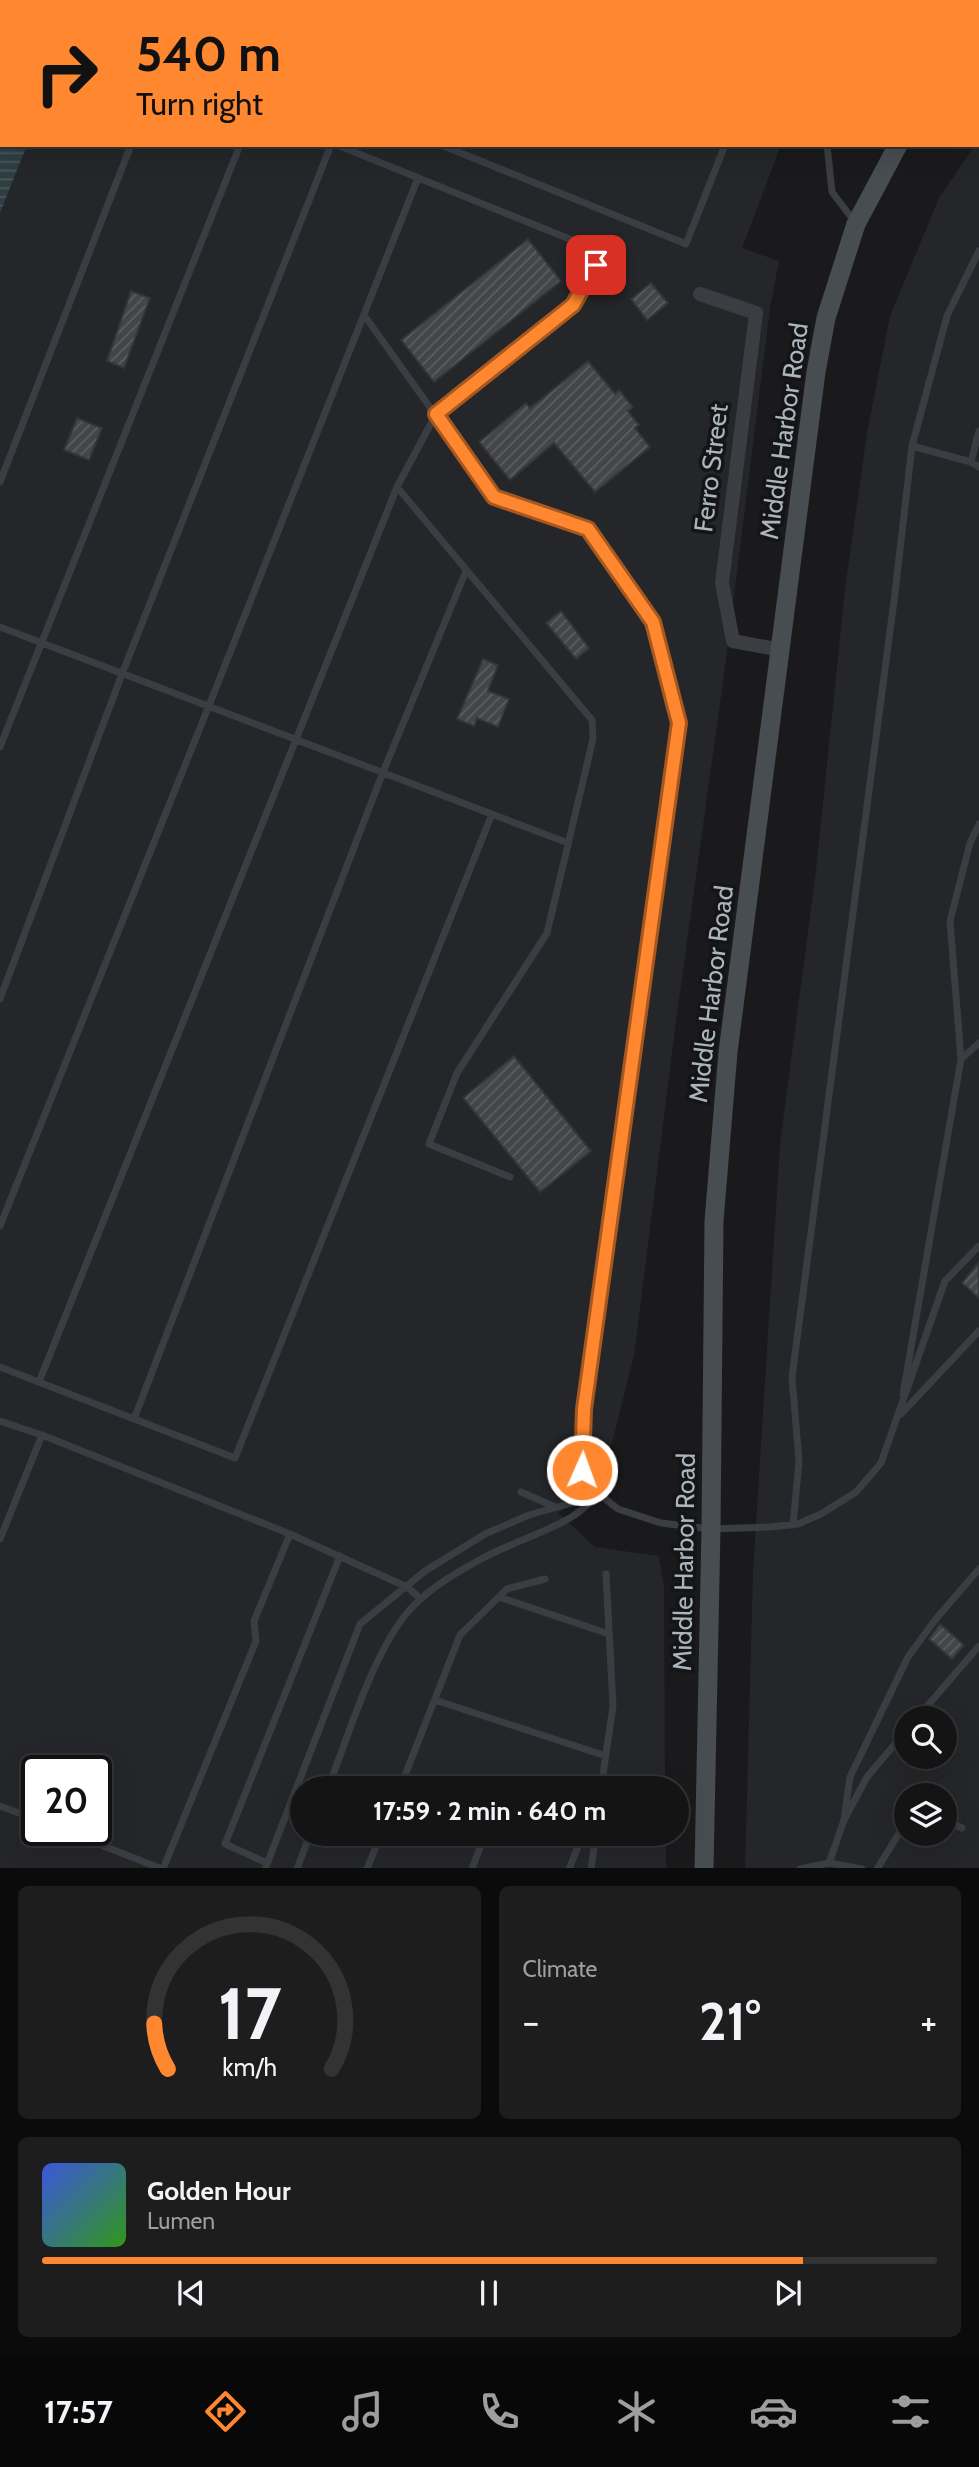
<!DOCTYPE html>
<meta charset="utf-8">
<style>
body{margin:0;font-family:Cabin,sans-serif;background:#1d1d1e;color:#f1f3f6;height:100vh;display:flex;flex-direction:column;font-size:26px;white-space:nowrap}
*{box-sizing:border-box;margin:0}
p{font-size:23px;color:#9d9ea0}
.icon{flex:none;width:38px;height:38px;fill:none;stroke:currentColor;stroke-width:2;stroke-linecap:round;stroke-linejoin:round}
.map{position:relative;height:1868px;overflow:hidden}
.panel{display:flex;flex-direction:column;gap:18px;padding:18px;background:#0b0b0c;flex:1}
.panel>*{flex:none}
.banner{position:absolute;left:0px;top:0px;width:980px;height:147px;box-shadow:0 7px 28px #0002,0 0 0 2px #333334;background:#ff872f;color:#111;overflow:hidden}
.controls{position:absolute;left:894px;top:1706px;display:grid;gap:14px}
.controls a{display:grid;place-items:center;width:63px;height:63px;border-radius:50%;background:#141415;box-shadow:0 7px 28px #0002,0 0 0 2px #333334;font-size:35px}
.speed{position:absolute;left:21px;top:1755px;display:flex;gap:14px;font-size:35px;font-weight:700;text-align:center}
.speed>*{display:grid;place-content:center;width:91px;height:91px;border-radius:50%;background:#141415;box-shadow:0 7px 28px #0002,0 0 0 2px #333334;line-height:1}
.speed .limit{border:4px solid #111;border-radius:10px;background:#fff;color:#111}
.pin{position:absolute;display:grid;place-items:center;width:60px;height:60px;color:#fff;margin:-30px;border-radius:14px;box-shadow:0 4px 10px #0006}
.me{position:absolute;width:77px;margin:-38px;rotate:2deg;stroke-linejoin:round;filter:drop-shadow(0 0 5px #0008)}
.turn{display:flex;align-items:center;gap:24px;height:147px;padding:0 21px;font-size:32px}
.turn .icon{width:91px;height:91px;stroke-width:2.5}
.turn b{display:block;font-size:49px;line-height:60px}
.big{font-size:52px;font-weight:800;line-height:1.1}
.panel .card{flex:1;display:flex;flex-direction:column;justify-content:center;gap:10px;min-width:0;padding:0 24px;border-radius:10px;background:#1d1d1e}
.panel .dial{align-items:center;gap:0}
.dial svg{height:182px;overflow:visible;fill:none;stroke:#333334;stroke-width:7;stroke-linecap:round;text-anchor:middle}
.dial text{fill:#f1f3f6;stroke:none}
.song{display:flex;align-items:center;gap:21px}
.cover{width:84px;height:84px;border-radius:10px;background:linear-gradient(135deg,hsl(230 70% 55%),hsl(110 70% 35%))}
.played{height:7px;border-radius:4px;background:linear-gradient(90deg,#ff872f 85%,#333334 85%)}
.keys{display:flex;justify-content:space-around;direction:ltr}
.heat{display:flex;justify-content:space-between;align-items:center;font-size:38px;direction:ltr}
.panel .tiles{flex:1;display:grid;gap:18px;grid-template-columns:1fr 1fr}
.card:last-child{grid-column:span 2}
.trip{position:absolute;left:290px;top:1776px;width:399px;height:70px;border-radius:35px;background:#141415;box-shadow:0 7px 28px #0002,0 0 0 2px #333334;font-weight:800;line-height:70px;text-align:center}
.dock{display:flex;height:112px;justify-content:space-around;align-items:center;background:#080808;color:#9d9ea0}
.dock .icon{width:49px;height:49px}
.dock .active{color:#ff872f}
.dock b{font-size:32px;color:#f1f3f6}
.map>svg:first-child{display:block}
.built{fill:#252629;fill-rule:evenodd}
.water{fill:url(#water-rules)}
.building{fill:url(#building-hatch);stroke:#333539;stroke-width:2}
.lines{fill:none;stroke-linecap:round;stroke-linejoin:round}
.service{stroke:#3a3d42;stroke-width:7}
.minor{stroke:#3a3d42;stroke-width:14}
.secondary{stroke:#484d52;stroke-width:19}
.route-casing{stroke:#a6581f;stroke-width:18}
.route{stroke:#ff872f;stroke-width:12}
.labels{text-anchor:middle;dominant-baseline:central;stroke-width:7;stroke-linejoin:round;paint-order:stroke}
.street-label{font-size:26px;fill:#abb5bd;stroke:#151517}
</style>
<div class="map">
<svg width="979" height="1869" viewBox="0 0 979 1869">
<defs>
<pattern id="water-rules" width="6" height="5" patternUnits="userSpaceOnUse" patternTransform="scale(1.75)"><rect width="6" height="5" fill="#2e3e42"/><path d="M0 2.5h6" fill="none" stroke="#4a585b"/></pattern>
<pattern id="building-hatch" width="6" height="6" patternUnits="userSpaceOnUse" patternTransform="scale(1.75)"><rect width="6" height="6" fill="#434549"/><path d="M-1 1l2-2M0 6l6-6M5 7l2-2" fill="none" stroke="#5b5e61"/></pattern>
</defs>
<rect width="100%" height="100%" fill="#1a1a1c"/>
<path class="built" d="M84 0H969L967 2H84Z
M979 139V1868L745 1869 753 1573 780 1144 816 871 845 589 867 433 890 316 939 198 975 145H978ZM906 1718H945V1757H906ZM906 1796H945V1834H906Z
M27 145H781L742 248 779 261 770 308 725 667 677 1014 634 1355 604 1475 558 1513 595 1547 659 1556 664 1588 665 1788H303V1834H666V1868H0V213ZM37 1771H96V1830H37Z"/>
<path class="water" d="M0 0H84V2H2V145H27L0 213Z"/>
<path class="building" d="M528 239 561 281 434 382 401 340Z
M651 283 668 303 647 320 631 299Z
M131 291 150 298 124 368 107 361Z
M588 361 615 394 619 390 633 407 628 411 639 425 635 428 650 447 595 492 554 443 510 480 479 442 526 403 530 408Z
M77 418 102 428 89 460 64 450Z
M561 611 589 648 576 659 546 623Z
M483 659 498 665 488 691 509 699 498 727 477 718 474 726 457 719Z
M514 1056 591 1151 540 1192 463 1098Z
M979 1262V1298L962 1283Z
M940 1624 964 1645 952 1659 929 1639Z"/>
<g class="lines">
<path class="service" d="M187 2 188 0
M284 2V0
M782 2V0
M857 2 858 0
M337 145 572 240 596 265 573 305 436 414 397 487 592 720 593 739 547 933 457 1073 429 1144 510 1177
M441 145 686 244 725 145
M827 145 832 192 854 221
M364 315 494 497 588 529 653 622 679 723 584 1409 582 1470 593 1489 618 1509 661 1523 711 1529 770 1527 798 1524 821 1514 856 1492 881 1463 945 1281 979 1246
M912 446 971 462 979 467
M971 462 979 431
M0 482 131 145
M0 627 568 843
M0 747 240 145
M0 999 122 674 331 145
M961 1059 979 1043
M0 1226 214 693 418 178
M0 1367 235 1458 492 814
M39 1382 397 487
M903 1394 961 1059 950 921 970 843 979 824
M901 1414 979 1331
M134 1419 383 772 466 571
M0 1421 42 1435
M521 1492 555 1507
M793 1525 799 1461 792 1377 895 593 912 446 947 316 979 251
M290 1534 407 1587 421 1599
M0 1539 42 1435 290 1534 254 1621 256 1641 163 1869
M499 1597 609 1634
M435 1700 606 1756
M917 1718 979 1646
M328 1788C348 1737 370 1662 403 1618 423 1591 454 1574 483 1558 511 1543 542 1534 570 1518 579 1513 587 1505 595 1498
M400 1788 460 1635 507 1589 545 1579
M601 1788 613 1706 606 1574
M0 1806 37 1820
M844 1820 850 1777 908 1657 935 1620 979 1569
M945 1820 962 1828
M63 1830 162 1869
M267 1863 225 1844 340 1556
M829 1863 862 1869
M265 1869 360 1624 425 1571 485 1534 529 1515 600 1495
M297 1869 310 1834
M367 1869 381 1834
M472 1869 485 1834
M569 1869 583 1834
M591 1869 596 1834
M800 1869 829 1863 844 1820 867 1777 906 1731
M877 1869 906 1822"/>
<path class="minor" d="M700 294 756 313 722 583 733 641 781 650"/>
<path class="secondary" d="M978 44H979
M704 1869 711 1529 714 1221 728 1052 816 372 826 318 856 224 898 145"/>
</g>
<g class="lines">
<defs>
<path id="route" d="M582 1470 584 1409 679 723 653 622 588 529 494 497 436 414 573 305 596 265"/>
</defs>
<use href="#route" class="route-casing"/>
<use href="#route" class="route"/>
</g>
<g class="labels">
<g class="street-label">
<text transform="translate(784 431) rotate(-82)">Middle Harbor Road</text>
<text transform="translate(711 468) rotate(-83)">Ferro Street</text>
<text transform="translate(711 994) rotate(-83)">Middle Harbor Road</text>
<text transform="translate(684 1562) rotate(-89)">Middle Harbor Road</text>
</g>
</g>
</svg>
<div class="controls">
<a><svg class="icon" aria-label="search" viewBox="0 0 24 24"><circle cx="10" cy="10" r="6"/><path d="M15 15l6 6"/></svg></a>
<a><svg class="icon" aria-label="layers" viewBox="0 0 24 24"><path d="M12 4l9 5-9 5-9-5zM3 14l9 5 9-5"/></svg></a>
</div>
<div class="speed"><div class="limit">20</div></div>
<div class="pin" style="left:596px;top:265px;background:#d93025"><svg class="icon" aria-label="arrive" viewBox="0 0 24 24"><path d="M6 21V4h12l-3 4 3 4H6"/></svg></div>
<svg class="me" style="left:582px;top:1470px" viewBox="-20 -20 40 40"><circle r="17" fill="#ff872f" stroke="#fff" stroke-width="3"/><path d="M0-11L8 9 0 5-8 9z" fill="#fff"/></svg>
<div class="trip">17:59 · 2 min · 640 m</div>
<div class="banner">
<div class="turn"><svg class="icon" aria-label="right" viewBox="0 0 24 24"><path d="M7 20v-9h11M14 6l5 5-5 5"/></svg><div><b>540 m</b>Turn right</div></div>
</div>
</div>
<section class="panel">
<div class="tiles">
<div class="card dial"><svg viewBox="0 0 100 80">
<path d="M14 69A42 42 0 1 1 86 69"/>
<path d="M14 69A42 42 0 0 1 8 49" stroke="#ff872f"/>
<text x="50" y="56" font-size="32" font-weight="700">17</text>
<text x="50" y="72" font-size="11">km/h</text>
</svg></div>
<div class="card"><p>Climate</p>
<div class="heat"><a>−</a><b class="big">21°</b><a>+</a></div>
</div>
<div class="card">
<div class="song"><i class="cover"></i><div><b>Golden Hour</b><p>Lumen</p></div></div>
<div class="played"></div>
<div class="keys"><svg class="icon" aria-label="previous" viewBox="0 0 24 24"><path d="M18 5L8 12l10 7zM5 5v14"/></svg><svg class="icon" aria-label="pause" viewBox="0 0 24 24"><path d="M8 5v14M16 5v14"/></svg><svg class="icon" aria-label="next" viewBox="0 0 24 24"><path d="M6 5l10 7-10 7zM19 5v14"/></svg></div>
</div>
</div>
</section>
<nav class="dock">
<b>17:57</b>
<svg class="icon active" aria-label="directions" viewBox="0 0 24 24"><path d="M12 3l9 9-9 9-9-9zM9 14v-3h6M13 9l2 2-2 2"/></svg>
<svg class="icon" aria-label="music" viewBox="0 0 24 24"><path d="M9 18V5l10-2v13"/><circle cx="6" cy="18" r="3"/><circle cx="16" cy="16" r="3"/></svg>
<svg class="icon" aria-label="phone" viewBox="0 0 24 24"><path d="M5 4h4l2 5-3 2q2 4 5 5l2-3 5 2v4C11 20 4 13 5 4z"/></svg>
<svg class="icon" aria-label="climate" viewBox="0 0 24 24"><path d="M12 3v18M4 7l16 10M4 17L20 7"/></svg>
<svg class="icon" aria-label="car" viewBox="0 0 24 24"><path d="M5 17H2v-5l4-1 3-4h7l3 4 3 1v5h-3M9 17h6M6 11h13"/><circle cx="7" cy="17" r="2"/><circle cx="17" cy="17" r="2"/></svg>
<svg class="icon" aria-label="filters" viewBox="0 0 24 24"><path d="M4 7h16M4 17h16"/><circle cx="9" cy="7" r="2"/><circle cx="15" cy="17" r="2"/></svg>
</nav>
